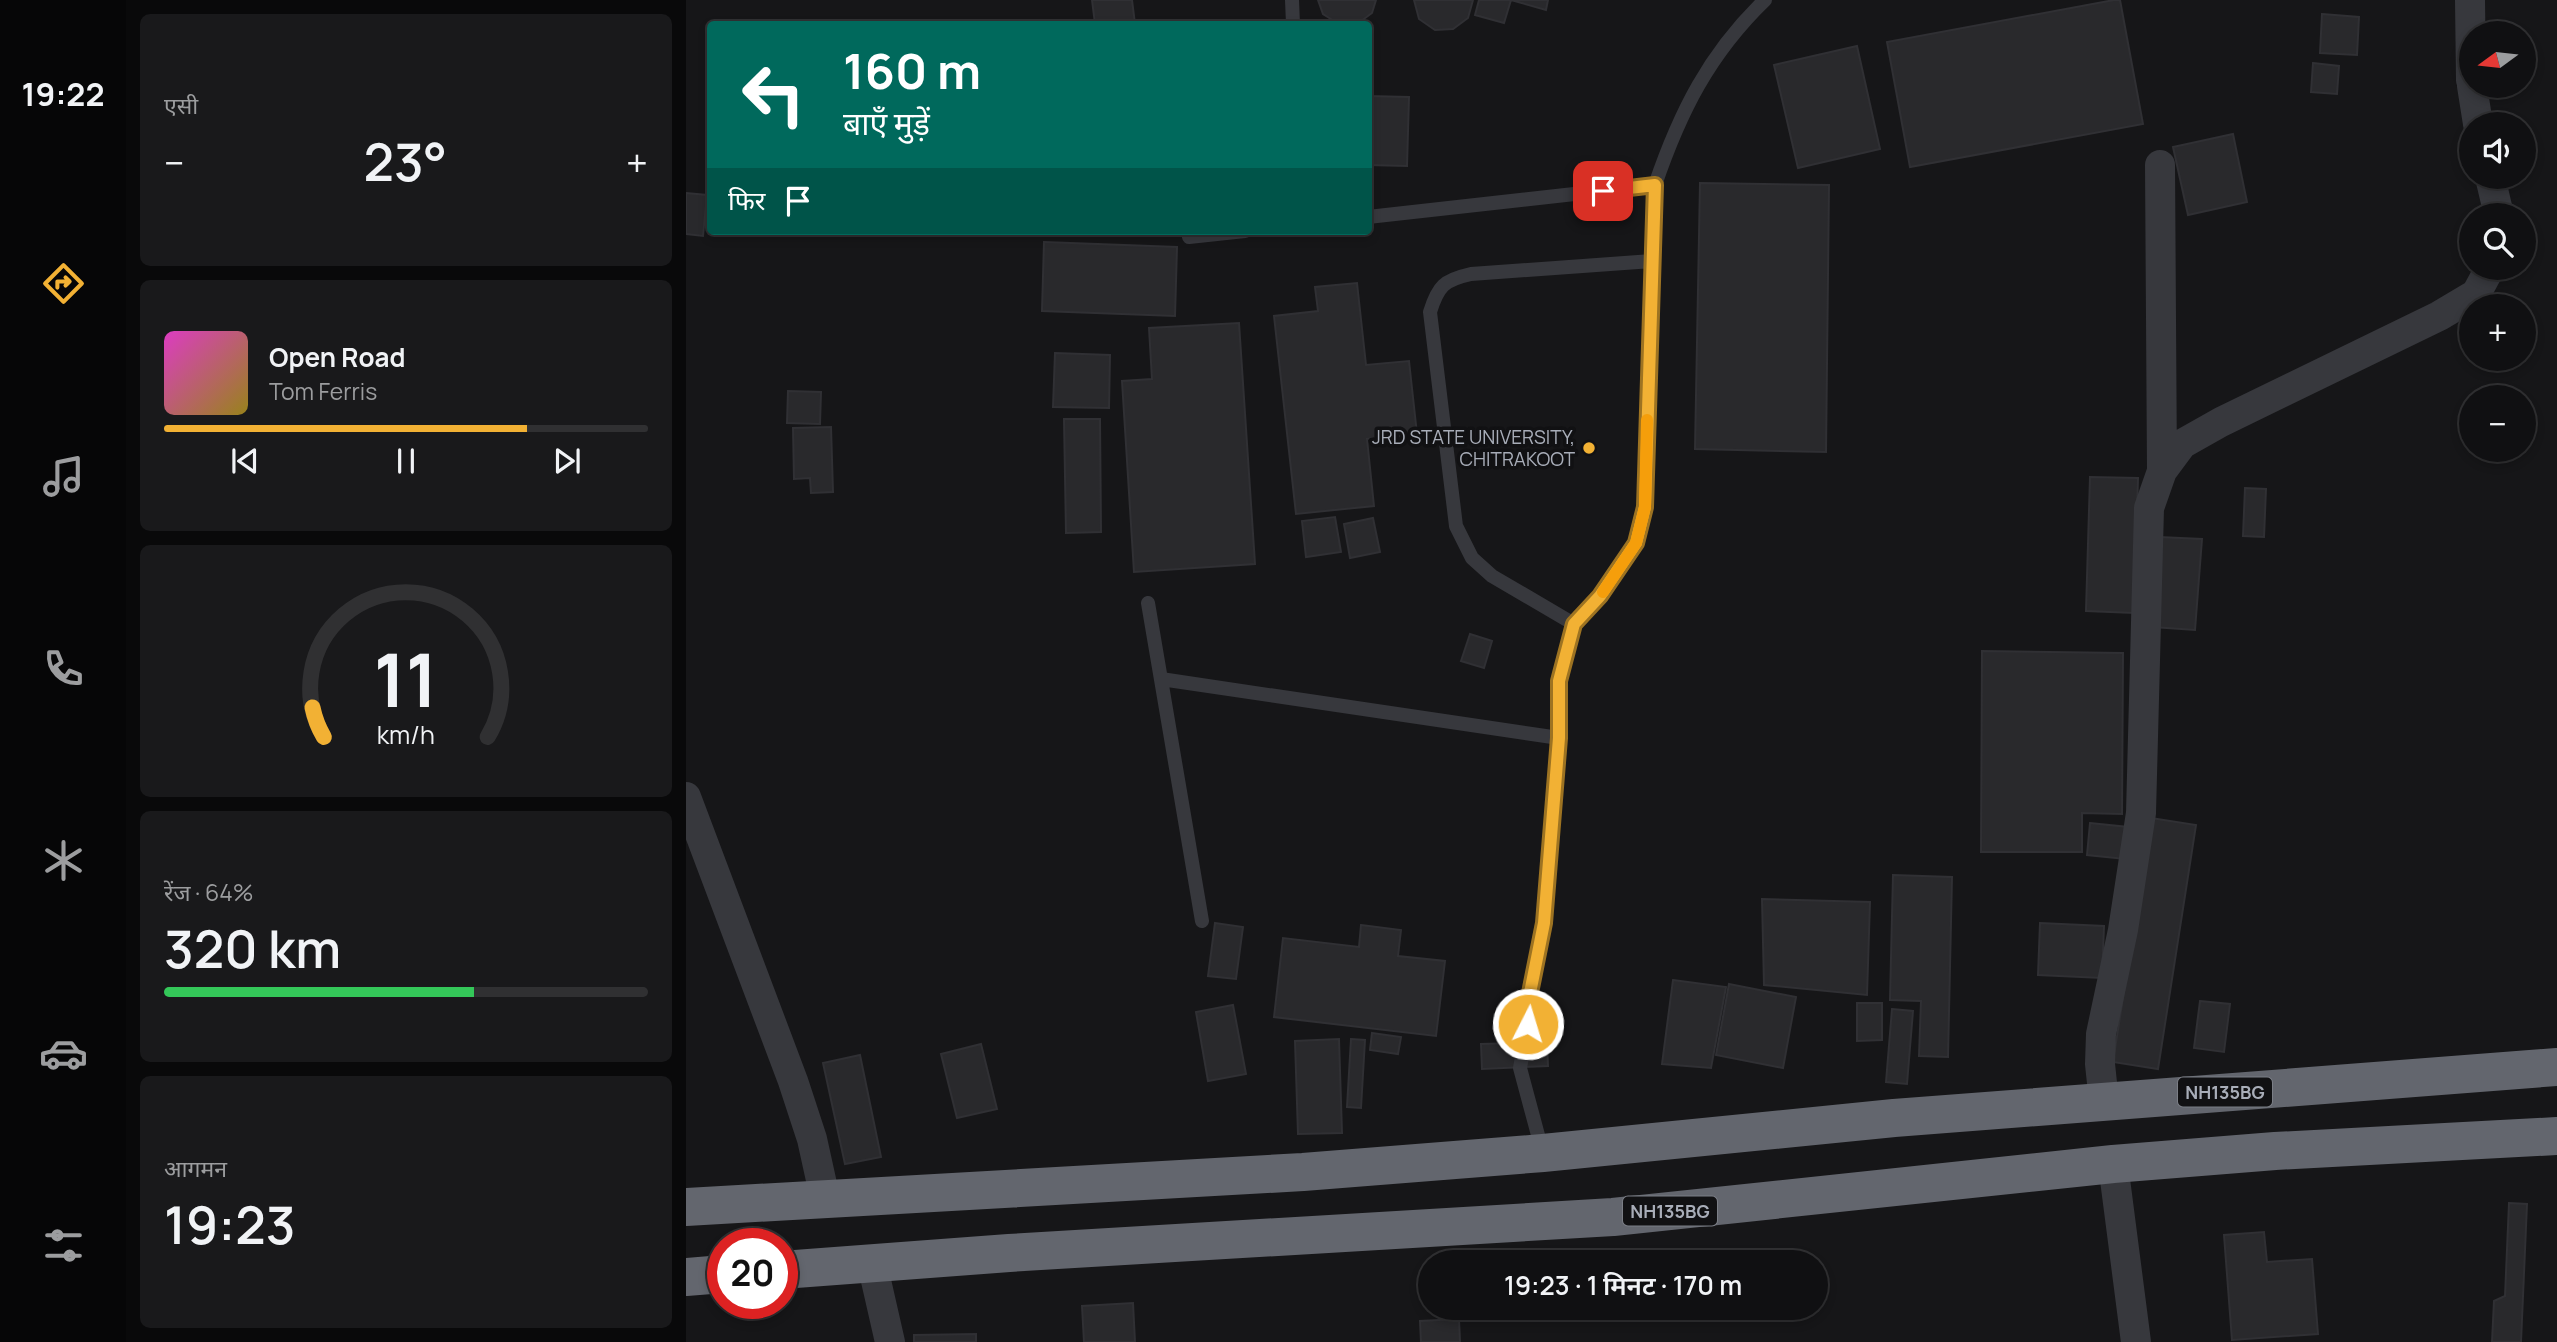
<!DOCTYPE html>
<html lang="hi">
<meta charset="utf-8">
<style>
body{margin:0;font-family:Manrope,"Noto Sans Devanagari",sans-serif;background:#19191b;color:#f1f3f6;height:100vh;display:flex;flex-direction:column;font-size:26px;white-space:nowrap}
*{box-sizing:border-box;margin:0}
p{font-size:23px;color:#9c9d9f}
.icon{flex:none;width:38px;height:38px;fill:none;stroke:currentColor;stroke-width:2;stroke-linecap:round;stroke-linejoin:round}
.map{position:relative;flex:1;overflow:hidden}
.panel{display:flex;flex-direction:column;gap:14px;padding:14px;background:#09090a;width:560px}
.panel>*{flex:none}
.top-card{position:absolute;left:21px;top:21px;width:665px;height:214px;border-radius:7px;box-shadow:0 4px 10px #0003,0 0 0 2px #303032;background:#00695c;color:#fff;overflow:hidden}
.needle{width:46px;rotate:255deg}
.controls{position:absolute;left:1773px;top:21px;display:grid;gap:14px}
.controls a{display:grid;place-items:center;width:77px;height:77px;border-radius:50%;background:#101012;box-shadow:0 4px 10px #0003,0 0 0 2px #303032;font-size:35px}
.speed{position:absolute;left:21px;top:1228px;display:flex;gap:14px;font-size:35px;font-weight:700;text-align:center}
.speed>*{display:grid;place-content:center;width:91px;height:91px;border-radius:50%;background:#101012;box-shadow:0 4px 10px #0003,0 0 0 2px #303032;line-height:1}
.speed .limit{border:10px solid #d22;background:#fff;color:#111}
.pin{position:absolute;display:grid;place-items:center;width:60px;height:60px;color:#fff;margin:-30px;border-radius:14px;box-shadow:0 4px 10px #0006}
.me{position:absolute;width:77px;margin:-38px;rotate:5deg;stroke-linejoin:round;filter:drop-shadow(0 0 5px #0008)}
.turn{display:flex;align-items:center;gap:24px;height:147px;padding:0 21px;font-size:32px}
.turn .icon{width:91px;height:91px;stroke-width:2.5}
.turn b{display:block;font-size:49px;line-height:60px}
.then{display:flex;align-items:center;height:66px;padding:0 21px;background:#0003;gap:14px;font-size:26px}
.big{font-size:52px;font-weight:600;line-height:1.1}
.panel .card{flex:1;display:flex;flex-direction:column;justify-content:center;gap:10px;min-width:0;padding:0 24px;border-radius:10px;background:#19191b}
.panel .dial{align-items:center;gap:0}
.dial svg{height:182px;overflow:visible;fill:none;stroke:#303032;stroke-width:7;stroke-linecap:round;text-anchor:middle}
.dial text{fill:#f1f3f6;stroke:none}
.song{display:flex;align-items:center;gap:21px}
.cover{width:84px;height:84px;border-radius:10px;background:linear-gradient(135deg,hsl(310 70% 55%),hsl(50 70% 35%))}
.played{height:7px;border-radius:4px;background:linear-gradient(90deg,#f2b134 75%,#303032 75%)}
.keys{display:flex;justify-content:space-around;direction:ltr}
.heat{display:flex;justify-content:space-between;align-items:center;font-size:38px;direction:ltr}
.charge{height:10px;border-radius:5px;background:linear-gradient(90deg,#34c759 64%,#303032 0)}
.trip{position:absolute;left:732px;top:1250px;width:410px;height:70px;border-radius:35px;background:#101012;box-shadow:0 4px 10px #0003,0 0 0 2px #303032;font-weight:600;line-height:70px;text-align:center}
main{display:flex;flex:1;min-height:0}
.tab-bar{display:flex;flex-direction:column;width:126px;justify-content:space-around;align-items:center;background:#060607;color:#9c9d9f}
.tab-bar .icon{width:49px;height:49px}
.tab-bar .current{color:#f2b134}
.tab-bar b{font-size:32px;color:#f1f3f6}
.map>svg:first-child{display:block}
.building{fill:#29292c;stroke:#303034;stroke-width:2}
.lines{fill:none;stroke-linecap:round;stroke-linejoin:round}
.lane{stroke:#37383d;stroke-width:14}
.street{stroke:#37383d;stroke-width:30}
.highway{stroke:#63666e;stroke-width:38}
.route-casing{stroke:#9d7322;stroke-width:18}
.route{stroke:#f2b134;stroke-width:12}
.slow{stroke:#f59e0b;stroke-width:12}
.poi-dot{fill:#f2b134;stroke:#111113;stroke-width:2.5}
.labels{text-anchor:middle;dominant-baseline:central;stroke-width:7;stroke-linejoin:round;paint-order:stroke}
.shield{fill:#111113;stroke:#7b7e86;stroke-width:2}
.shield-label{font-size:18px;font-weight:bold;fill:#a8adb8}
.poi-label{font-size:19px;fill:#a8adb8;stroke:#111113;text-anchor:end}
</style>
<main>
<nav class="tab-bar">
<b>19:22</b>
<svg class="icon current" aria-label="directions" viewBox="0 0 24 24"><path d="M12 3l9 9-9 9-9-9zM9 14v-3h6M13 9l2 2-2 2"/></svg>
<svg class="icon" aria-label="music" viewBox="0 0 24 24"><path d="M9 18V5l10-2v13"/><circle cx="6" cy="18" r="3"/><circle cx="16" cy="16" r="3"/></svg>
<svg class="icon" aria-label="phone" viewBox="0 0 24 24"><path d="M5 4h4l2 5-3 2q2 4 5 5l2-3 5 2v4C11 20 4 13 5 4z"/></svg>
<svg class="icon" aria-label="climate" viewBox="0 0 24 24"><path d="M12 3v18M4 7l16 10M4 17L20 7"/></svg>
<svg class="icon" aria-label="car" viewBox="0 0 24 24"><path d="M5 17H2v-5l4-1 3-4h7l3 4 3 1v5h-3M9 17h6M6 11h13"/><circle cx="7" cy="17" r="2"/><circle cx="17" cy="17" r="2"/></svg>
<svg class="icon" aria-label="filters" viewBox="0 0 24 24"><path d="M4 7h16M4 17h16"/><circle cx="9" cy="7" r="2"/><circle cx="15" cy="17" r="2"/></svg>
</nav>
<section class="panel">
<div class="card"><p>एसी</p>
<div class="heat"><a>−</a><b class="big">23°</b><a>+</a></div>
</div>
<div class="card">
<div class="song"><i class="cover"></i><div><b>Open Road</b><p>Tom Ferris</p></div></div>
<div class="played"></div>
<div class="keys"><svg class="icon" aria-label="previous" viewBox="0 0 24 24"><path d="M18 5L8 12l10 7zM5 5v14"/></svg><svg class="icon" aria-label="pause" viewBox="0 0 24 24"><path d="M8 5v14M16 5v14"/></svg><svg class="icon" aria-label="next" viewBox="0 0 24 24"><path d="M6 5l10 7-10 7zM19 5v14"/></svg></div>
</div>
<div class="card dial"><svg viewBox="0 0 100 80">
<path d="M14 69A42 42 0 1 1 86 69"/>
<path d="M14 69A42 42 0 0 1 9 56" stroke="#f2b134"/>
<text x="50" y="56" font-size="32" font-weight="700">11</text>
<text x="50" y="72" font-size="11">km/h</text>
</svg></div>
<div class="card"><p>रेंज · 64%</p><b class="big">320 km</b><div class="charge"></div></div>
<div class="card"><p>आगमन</p><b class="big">19:23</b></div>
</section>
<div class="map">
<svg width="1871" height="1342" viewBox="0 0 1871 1342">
<rect width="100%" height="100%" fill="#161618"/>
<path class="building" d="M406 0H446L449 24H409Z
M632 0H690L686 13 671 24H653L637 14Z
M728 0H787L782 18 767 29 749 30 733 19Z
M793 0H862L860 10 825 0 818 23 789 15Z
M1428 0H1434L1457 124 1224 167 1201 42Z
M1636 14 1673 17 1671 55 1634 53Z
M1171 46 1194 149 1112 168 1088 65Z
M1627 63 1653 66 1651 94 1625 92Z
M682 96 723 97 721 166 682 165Z
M1547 134 1561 202 1502 215 1487 147Z
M1014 183 1143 185 1140 452 1009 449Z
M0 193 21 195 17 236 0 234Z
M358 242 491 247 489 316 356 311Z
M671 283 680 365 723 361 731 434 681 439 688 506 610 514 588 316 632 311 629 287Z
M553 323 569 564 448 572 436 381 466 379 463 328Z
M369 353 424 355 423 408 367 407Z
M102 391 135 392 134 424 101 423Z
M378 419H414L415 532 380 533Z
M145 427 147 492 125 493 124 478 108 479 107 428Z
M1404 477 1452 478 1448 613 1400 611Z
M1559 488 1580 489 1578 537 1557 536Z
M649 517 655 552 620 557 616 521Z
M687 518 694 552 664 558 658 524Z
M1473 537 1516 539 1509 630 1467 627Z
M784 634 806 641 798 668 775 661Z
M1296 651 1437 653 1436 814 1396 813V852H1295Z
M1465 818 1510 825 1472 1069 1427 1062Z
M1404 823 1442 827 1439 859 1401 855Z
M1207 875 1266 877 1262 1057 1233 1056 1235 1001 1204 1000Z
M1076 899 1184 902 1181 995 1078 985Z
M529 923 557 927 550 979 522 976Z
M1354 923 1418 926 1416 978 1352 975Z
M675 925 715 930 712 956 759 961 750 1036 588 1017 597 938 673 947Z
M987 980 1040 987 1025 1068 976 1064Z
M1043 984 1110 997 1097 1068 1030 1055Z
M1514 1001 1544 1004 1538 1052 1508 1048Z
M1171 1003H1196V1040L1171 1041Z
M547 1005 560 1074 522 1081 510 1012Z
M1206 1009 1227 1011 1221 1084 1200 1082Z
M686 1033 715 1037 712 1054 684 1050Z
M653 1039 656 1133 612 1134 609 1041Z
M665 1039 679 1040 675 1108 661 1107Z
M861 1042 862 1066 796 1069 795 1044Z
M295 1044 311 1109 271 1118 255 1054Z
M174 1055 195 1157 159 1164 137 1063Z
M1823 1203 1841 1204 1835 1342H1806L1808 1301 1819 1296Z
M1578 1232 1581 1262 1626 1259 1632 1334 1546 1340 1538 1235Z
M447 1303 449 1342H398L396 1306Z
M773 1319 774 1342H735L734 1321Z
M290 1334V1342H228V1335Z"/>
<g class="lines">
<path class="lane" d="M606 0 607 24
M682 217 969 185
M503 237 559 231
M462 603 516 921
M888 624 806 576 786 558 770 526 744 312C752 286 758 280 785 274L966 261
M475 679 873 738
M856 1150 834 1068 842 1024 844 993 858 923 873 738V681L888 624 914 596 950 543 959 507 969 185C994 112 1023 54 1079 0"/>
<path class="street" d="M1784 0 1785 80
M1786 86 1792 124
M1474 165 1476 471
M1804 177 1813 215
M0 797 107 1081 126 1139 139 1198
M1418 1102 1414 1064 1415 1034 1437 930 1455 813 1463 508 1476 471 1496 444 1535 422 1753 316 1790 294 1804 268
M1427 1164 1450 1342
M186 1263 204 1342"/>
<path class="highway" d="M0 1207 617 1172 857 1153 1208 1118 1871 1067
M96 1270 323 1253 927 1217 1427 1164 1589 1151 1871 1136
M0 1277 37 1274"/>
</g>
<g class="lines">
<defs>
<path id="route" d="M842 1024 844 993 858 923 873 738V681L888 624 914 596 950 543 959 507 969 185 917 191"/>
</defs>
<use href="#route" class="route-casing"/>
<use href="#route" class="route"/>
<path class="slow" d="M917 592 950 543 959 507 961 420"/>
</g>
<circle class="poi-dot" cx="903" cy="448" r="7"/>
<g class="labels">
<g class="shield">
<rect x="1492" y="1077.5" width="94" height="29" rx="5"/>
<rect x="937" y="1196.5" width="94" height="29" rx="5"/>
</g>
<g class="shield-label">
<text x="1539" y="1092">NH135BG</text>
<text x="984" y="1211">NH135BG</text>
</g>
<g class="poi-label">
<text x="889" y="437">JRD STATE UNIVERSITY,<tspan x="889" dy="22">CHITRAKOOT</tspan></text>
</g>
</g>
</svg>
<div class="controls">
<a><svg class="needle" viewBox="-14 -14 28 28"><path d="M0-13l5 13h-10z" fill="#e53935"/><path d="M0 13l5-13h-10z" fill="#9c9d9f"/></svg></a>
<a><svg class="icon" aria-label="sound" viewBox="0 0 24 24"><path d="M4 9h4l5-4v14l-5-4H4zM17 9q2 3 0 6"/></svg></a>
<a><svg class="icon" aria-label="search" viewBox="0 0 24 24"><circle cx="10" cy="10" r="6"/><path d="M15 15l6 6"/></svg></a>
<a>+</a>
<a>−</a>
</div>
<div class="speed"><div class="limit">20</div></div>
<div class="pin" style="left:917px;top:191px;background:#d93025"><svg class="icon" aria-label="arrive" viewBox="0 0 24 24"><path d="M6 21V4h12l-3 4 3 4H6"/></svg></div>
<svg class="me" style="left:842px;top:1024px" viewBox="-20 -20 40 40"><circle r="17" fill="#f2b134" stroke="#fff" stroke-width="3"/><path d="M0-11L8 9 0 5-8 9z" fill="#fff"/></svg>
<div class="trip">19:23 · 1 मिनट · 170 m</div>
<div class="top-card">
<div class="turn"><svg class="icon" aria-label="left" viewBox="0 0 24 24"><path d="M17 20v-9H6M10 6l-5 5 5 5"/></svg><div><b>160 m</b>बाएँ मुड़ें</div></div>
<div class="then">फिर<svg class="icon" aria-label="arrive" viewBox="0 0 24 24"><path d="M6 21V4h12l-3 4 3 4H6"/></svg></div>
</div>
</div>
</main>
